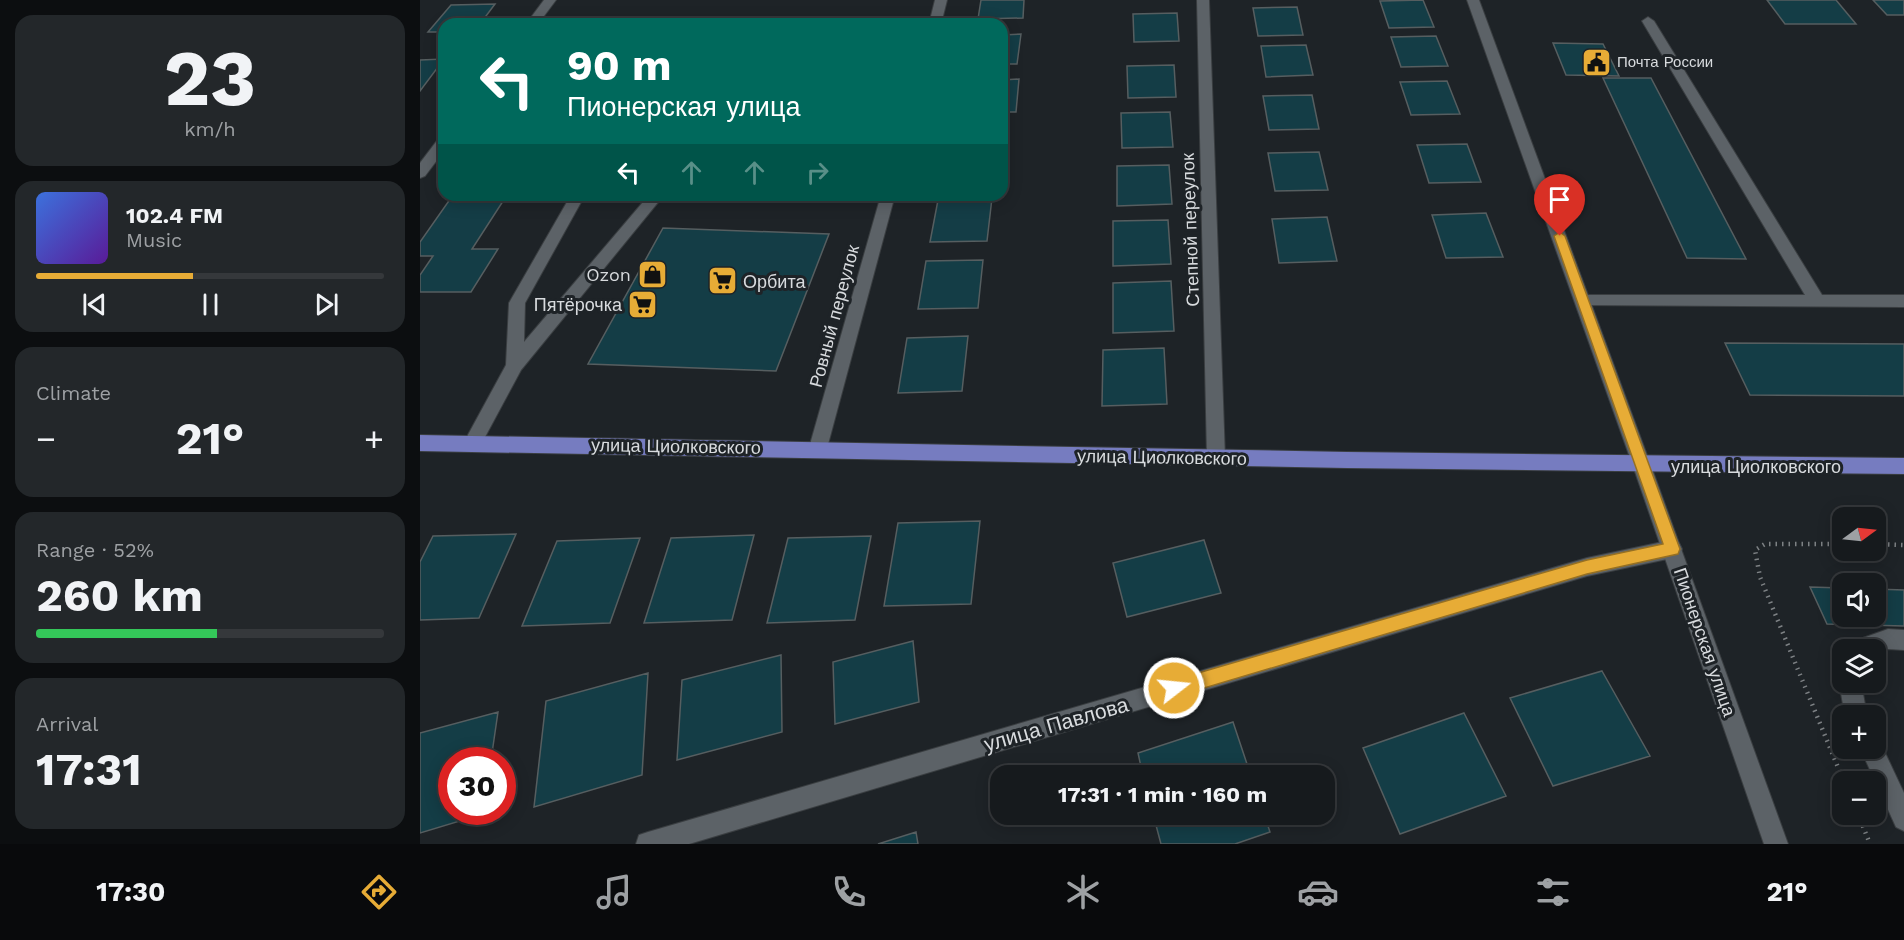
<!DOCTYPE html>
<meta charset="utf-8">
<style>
body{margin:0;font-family:"Work Sans",sans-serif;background:#23272a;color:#f1f3f6;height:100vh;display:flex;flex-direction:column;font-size:22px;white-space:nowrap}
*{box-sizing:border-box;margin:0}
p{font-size:20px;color:#9ea1a4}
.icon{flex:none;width:33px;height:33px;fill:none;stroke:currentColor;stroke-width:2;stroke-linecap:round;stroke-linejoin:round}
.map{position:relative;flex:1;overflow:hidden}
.drawer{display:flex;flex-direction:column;gap:15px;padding:15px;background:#0c0e10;width:420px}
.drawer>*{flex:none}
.hud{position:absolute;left:18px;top:18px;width:570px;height:183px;border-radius:18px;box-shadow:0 3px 15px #0003,0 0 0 2px #35383b;background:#00695c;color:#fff;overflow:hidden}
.needle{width:39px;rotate:75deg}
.controls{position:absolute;left:1412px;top:507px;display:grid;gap:12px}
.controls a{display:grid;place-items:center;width:54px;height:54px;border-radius:12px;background:#161a1d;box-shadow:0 3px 15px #0003,0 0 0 2px #35383b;font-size:30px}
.speed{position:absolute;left:18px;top:747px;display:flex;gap:12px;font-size:30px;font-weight:700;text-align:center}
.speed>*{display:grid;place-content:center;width:78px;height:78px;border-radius:50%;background:#161a1d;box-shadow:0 3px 15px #0003,0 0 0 2px #35383b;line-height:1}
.speed .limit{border:9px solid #d22;background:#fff;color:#111}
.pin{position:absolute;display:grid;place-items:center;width:51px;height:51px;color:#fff;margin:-62px -26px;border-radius:50% 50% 50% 0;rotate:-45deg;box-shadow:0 0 6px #0007}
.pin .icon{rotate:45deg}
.me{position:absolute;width:66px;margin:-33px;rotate:74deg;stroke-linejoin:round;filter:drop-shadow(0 0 4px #0008)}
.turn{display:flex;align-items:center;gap:21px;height:126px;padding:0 30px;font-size:27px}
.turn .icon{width:78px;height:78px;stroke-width:2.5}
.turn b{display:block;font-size:42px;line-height:51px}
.lanes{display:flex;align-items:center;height:57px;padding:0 30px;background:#0003;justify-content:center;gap:30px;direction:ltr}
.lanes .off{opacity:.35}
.big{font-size:45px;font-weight:700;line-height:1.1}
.drawer .widget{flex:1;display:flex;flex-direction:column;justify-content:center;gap:9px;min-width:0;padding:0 21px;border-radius:18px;background:#23272a}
.drawer .dial{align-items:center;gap:0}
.dial b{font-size:78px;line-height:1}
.song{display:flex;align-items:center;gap:18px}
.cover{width:72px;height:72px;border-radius:9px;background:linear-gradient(135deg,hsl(220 70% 55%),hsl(270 70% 35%))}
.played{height:6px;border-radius:3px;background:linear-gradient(90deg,#e7ac36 45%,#35383b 45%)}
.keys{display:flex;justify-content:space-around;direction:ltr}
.heat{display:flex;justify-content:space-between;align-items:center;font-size:33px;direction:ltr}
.charge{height:9px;border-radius:4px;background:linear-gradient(90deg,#34c759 52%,#35383b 0)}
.trip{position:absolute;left:570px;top:765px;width:345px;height:60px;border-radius:18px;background:#161a1d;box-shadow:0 3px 15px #0003,0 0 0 2px #35383b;font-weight:700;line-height:60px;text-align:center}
.tabs{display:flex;height:96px;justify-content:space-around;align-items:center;background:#090a0c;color:#9ea1a4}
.tabs .icon{width:42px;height:42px}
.tabs .current{color:#e7ac36}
.tabs b{font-size:27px;color:#f1f3f6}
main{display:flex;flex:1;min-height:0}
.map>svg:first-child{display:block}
.building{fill:#143d46;stroke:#565e60;stroke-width:1.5}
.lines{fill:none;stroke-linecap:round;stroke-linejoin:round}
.lane-casing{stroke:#3a3e41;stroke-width:2}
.street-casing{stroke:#3a3e41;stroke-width:2}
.secondary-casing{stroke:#3a3e41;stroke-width:2}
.primary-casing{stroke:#3a3e41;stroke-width:2}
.path{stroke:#7d8184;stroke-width:4.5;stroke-dasharray:1.5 5;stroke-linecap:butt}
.lane{fill:#5c6267;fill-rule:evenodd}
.street{fill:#5c6267;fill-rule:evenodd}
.secondary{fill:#5c6267;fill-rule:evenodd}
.primary{fill:#767cc0;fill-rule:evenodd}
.route{fill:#e7ac36;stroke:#967023;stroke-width:1.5}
.labels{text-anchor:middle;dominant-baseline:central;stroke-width:6;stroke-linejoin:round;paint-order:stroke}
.far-poi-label{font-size:15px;fill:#d8dbde;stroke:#1e2327;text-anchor:start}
.street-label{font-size:18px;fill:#d8dbde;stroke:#1e2327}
.poi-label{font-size:18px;fill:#d8dbde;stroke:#1e2327;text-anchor:end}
.near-street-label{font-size:21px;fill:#d8dbde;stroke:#1e2327}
</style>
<main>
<section class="drawer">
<div class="widget dial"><b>23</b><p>km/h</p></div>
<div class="widget">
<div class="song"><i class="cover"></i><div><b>102.4 FM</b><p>Music</p></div></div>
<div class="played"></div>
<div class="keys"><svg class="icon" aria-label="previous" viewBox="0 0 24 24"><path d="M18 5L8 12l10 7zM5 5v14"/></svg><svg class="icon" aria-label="pause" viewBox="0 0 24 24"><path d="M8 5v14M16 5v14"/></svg><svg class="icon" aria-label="next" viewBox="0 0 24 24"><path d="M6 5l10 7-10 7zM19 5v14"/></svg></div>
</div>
<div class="widget"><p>Climate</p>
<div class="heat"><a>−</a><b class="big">21°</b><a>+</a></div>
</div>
<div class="widget"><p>Range · 52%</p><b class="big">260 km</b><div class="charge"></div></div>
<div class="widget"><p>Arrival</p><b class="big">17:31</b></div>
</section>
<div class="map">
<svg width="1484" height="844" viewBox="0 0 1484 844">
<rect width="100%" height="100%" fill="#1e2327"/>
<path class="building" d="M561 0H604L603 18 558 19Z
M1003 0 1014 27 969 28 960 1Z
M1347 0H1416L1436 24H1365Z
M1453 0H1484V15H1467Z
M75 4 60 24H24V32H8L31 5Z
M877 7 883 35 838 36 833 8Z
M757 13 759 41 714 42 713 14Z
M200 18H342L339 24H195Z
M601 34 597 64H582V35Z
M1016 36 1028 66 981 67 971 37Z
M1133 43 1183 44 1199 76 1146 75Z
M886 45 893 75 846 77 841 46Z
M24 59 0 91V60Z
M754 65 756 97 708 98 707 66Z
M1183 78H1231L1326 259 1267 258Z
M599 79 596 112H582V80Z
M1027 81 1040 114 991 115 980 82Z
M892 95 899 129 849 130 843 96Z
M750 112 753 147 702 148 701 113Z
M1047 144 1061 182 1009 183 997 145Z
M899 152 908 190 855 191 848 153Z
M749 165 752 204 697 206V166Z
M33 195H87L52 249H78L51 292H0V275L13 256H0V242Z
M572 198 567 241 510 242 518 200Z
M1066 213 1083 257 1026 258 1012 215Z
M907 217 917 261 859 263 852 219Z
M748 220 751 264 693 266V221Z
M243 228 409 234 356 371 168 364Z
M563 260 558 308 498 309 506 261Z
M751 281 754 331 693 333V283Z
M548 336 542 391 478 393 487 338Z
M1305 343 1484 344V396L1330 395Z
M744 348 747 404 682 406 683 350Z
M560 521 551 604 464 606 478 523Z
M96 534 59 618 0 620V562L13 536Z
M334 535 312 620 224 623 251 538Z
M451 536 435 620 347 623 368 538Z
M220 538 190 623 102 626 137 541Z
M784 540 801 593 707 617 693 563Z
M1390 587 1422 588V616H1455V589L1484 590V626L1407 624Z
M493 641 499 702 415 724 413 662Z
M361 655 362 732 257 760 262 680Z
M1182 671 1230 756 1133 786 1090 698Z
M228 673 222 775 114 807 126 701Z
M78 712 71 760H32V812H63V814L0 833V733Z
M1044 713 1086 796 980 834 943 748Z
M813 722 831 776H723L718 753Z
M733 814H844L850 832 815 844H741Z
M496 832 498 844H458Z"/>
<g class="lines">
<defs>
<path id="lane" d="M1228 17 1234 21 1402 295H1484V307L1157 305 1155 301 1157 297 1163 295H1385L1222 21Z
M151 195H165L105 303 104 342 229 195H244L101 370 58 450 52 452 46 450 43 444 86 365 89 303Z
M385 195H473L474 197 467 202 392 200Z
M1468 629 1484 630V650L1468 649 1455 654V650H1427L1429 643Z
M1422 675V682H1441L1447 716H1425L1419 682Z
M1455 738 1459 740 1484 793V831L1476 827 1440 748H1455Z"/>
<path id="street" d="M124 0H136L118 24H106Z
M515 0H527L521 24H509Z
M777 0H789L805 458 803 464 796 466 789 464 787 458Z
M1047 0H1059L1231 466 1229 472 1222 474 1215 472 1213 466Z
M24 136V151L5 176 0 178V163L19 138Z
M461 195H475L407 448 404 454 398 456 392 454 389 448Z
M1252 540 1259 543 1262 549 1259 555 1252 558 1167 576 269 844H216L219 835 228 832 1167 558Z"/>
<path id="secondary" d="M1222 458 1229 460 1231 466 1368 844H1344L1213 466 1215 460Z"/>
<path id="primary" d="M0 435 927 452 1484 458V474L927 468 0 451Z"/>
</defs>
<use href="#lane" class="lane-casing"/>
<use href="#street" class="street-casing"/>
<use href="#secondary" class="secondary-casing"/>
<use href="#primary" class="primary-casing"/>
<path class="path" d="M1422 544H1345L1335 550 1340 577 1424 782
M1455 544 1484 545
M1438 814 1450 844"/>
<use href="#lane" class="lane"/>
<use href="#street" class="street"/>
<use href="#secondary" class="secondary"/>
<use href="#primary" class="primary"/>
</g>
<path class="route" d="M1140 232 1145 236 1260 549 1258 554 1167 574 754 697 749 694 746 688 749 683 754 680 1167 560 1243 544 1134 236Z"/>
<defs>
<symbol id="civic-square" viewBox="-11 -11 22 22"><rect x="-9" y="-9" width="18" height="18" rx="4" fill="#e7ac36" stroke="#1e2327"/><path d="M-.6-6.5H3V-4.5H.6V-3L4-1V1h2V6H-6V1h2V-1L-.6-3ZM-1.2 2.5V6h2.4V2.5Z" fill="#111"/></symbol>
<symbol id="shop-square" viewBox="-11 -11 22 22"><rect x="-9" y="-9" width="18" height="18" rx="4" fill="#e7ac36" stroke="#1e2327"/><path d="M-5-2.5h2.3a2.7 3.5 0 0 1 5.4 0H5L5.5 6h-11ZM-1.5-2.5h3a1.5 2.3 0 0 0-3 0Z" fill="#111"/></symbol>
<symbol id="supermarket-square" viewBox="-11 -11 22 22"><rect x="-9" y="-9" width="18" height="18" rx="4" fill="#e7ac36" stroke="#1e2327"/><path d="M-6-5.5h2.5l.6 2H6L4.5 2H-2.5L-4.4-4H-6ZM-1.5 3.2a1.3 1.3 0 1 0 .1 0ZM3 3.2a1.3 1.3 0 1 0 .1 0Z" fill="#111"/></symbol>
</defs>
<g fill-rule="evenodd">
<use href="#civic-square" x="1160" y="46" width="33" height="33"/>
<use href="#shop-square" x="216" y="258" width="33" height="33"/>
<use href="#supermarket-square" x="286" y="264" width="33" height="33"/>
<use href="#supermarket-square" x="206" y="288" width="33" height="33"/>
</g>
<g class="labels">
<g class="far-poi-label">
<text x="1197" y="62">Почта России</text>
</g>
<g class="street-label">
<text transform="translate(770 230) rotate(-92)">Степной переулок</text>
<text transform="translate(414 316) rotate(-75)">Ровный переулок</text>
<text transform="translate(256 446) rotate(1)">улица Циолковского</text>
<text transform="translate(742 457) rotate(1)">улица Циолковского</text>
<text x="1336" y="466">улица Циолковского</text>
<text transform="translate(1285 642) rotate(71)">Пионерская улица</text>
</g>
<g class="poi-label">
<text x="211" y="274">Ozon</text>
<text x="323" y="281" text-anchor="start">Орбита</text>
<text x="202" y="304">Пятёрочка</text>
</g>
<g class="near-street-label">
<text transform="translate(636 724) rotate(-16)">улица Павлова</text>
</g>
</g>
</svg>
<div class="controls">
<a><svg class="needle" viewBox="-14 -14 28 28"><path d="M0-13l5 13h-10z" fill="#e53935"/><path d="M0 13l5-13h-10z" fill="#9ea1a4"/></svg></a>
<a><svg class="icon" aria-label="sound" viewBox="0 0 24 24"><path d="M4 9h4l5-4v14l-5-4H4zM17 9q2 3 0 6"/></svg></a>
<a><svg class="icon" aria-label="layers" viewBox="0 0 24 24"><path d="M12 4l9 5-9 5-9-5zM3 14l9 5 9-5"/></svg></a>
<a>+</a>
<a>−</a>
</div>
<div class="speed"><div class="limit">30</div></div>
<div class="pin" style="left:1140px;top:236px;background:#d93025"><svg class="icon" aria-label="arrive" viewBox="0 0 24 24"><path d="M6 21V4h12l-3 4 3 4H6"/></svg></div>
<svg class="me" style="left:754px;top:688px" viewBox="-20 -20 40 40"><circle r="17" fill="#e7ac36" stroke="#fff" stroke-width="3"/><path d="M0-11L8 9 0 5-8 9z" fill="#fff"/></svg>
<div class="trip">17:31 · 1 min · 160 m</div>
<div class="hud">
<div class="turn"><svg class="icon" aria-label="left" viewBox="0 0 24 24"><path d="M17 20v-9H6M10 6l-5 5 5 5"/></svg><div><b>90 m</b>Пионерская улица</div></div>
<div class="lanes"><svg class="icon" aria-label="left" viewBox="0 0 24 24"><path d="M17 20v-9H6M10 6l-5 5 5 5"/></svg><svg class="icon off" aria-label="ahead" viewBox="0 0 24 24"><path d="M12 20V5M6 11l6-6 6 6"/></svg><svg class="icon off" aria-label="ahead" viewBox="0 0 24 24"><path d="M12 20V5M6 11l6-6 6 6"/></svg><svg class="icon off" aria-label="right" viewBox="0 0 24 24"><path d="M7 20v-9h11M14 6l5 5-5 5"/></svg></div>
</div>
</div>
</main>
<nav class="tabs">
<b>17:30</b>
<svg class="icon current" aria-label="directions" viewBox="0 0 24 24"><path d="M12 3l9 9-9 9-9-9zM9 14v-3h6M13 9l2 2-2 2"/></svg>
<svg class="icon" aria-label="music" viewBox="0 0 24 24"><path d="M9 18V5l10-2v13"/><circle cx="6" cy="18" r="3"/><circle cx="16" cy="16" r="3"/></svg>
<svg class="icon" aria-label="phone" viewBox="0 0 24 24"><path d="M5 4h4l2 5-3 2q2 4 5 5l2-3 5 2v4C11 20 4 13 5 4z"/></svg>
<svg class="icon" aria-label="climate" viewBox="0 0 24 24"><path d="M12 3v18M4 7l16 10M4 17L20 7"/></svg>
<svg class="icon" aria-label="car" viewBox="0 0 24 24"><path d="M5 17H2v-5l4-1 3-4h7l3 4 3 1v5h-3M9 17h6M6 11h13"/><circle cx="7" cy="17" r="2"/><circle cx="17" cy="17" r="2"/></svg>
<svg class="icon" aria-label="filters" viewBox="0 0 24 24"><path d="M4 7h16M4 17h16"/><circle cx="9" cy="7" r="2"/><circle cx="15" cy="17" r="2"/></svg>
<b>21°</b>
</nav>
